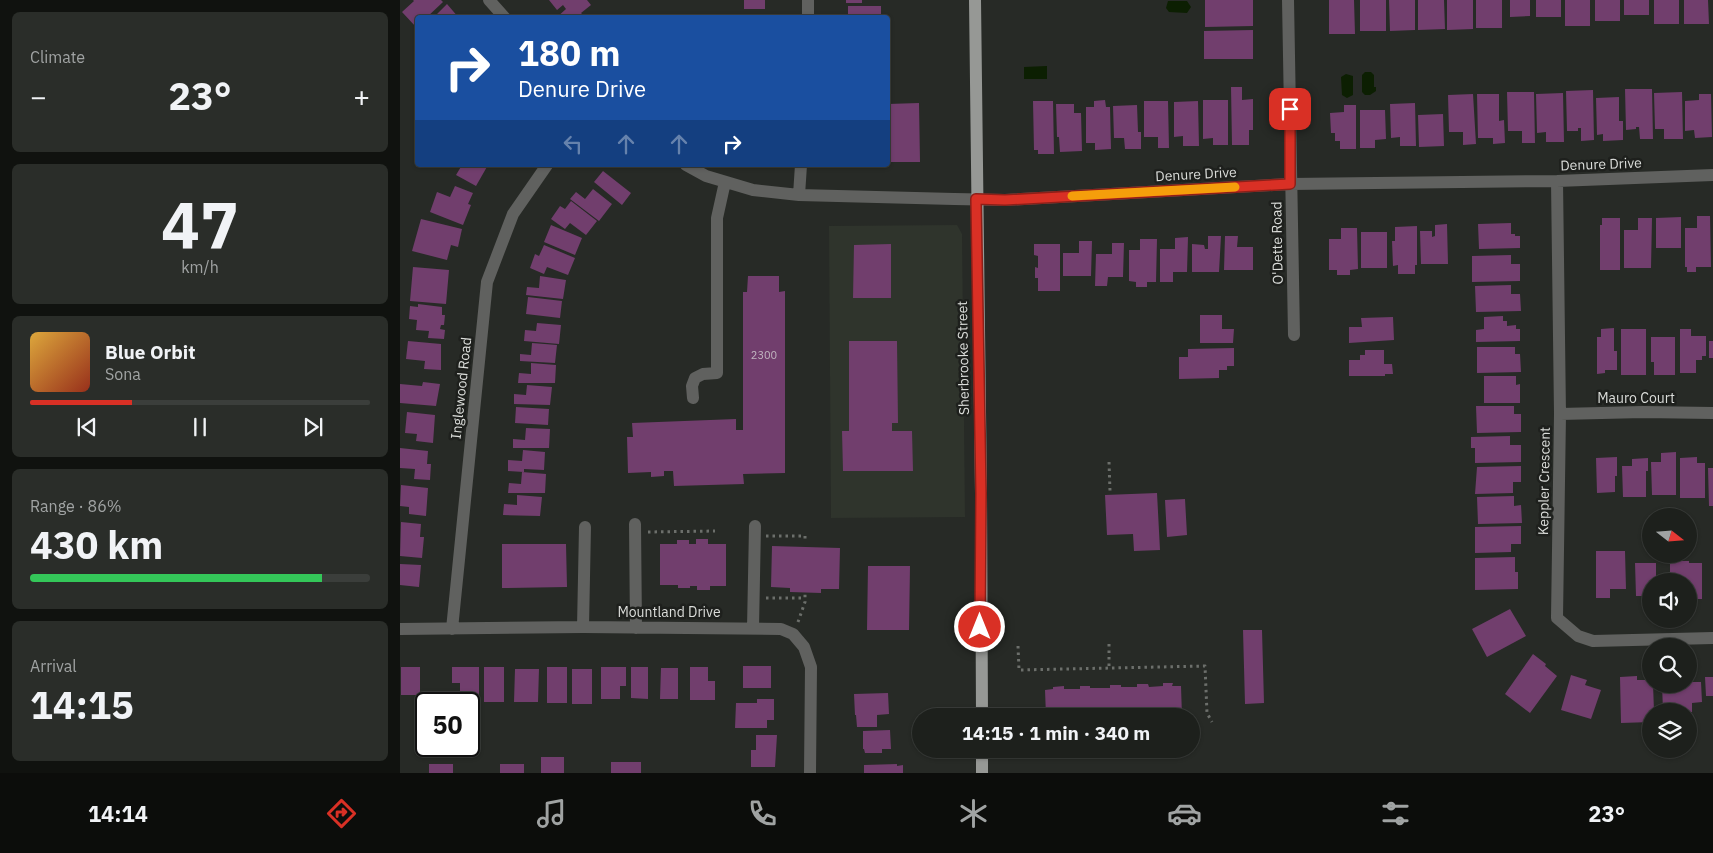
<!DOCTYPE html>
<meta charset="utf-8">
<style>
body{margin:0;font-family:"IBM Plex Sans",sans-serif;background:#2a2d29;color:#f1f3f6;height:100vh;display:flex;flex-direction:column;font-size:19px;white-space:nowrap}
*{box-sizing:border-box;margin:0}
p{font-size:16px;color:#a0a3a3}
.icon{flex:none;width:28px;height:28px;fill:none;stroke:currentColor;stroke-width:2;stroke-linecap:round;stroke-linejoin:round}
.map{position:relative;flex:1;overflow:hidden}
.sheet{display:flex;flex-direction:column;gap:12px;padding:12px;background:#10120f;width:400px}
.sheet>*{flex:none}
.guide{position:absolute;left:15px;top:15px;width:475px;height:152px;border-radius:5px;box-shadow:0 1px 4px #0004,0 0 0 1px #3b3e3b;background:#1a4fa0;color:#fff;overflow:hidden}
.needle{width:32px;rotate:107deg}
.buttons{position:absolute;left:1242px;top:508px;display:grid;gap:10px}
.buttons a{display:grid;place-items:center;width:55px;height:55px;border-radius:50%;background:#1d201c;box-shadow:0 1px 4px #0004,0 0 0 1px #3b3e3b;font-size:25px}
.speed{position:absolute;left:15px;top:692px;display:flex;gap:10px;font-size:25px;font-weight:700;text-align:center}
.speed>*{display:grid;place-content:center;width:65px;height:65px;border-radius:50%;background:#1d201c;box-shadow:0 1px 4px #0004,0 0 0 1px #3b3e3b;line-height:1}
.speed .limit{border:2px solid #111;border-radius:8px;background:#fff;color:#111}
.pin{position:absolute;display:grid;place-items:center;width:42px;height:42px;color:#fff;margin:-21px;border-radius:10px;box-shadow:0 2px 8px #0006}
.me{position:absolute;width:55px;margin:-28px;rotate:0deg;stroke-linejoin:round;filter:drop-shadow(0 0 4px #0008)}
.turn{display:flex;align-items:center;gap:18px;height:105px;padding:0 20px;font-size:22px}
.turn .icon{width:65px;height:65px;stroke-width:2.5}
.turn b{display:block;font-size:35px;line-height:42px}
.lanes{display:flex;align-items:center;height:48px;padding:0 20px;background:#0003;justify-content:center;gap:25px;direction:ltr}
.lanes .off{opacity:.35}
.big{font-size:38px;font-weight:700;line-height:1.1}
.sheet .card{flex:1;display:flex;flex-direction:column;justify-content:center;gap:8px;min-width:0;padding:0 18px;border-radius:8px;background:#2a2d29}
.sheet .dial{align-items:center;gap:0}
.dial b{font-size:65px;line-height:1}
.song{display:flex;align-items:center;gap:15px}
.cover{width:60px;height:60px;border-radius:8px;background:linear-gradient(135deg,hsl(40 70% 55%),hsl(10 70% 35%))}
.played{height:5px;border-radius:2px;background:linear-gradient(90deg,#d93025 30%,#3b3e3b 30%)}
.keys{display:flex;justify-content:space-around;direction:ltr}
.heat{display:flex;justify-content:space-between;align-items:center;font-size:28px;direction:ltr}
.charge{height:8px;border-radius:4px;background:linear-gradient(90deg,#34c759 86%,#3b3e3b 0)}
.trip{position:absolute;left:512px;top:708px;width:288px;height:50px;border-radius:25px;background:#1d201c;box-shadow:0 1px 4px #0004,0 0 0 1px #3b3e3b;font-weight:700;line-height:50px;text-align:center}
.tab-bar{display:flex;height:80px;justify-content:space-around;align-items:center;background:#0c0d0b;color:#a0a3a3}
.tab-bar .icon{width:35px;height:35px}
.tab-bar .selected{color:#d93025}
.tab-bar b{font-size:22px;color:#f1f3f6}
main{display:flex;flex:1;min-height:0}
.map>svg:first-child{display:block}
.built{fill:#2f342c}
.water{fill:#0c1f02}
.building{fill:#713e6d}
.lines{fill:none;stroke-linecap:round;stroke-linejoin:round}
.path{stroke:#6c6f6b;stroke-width:3;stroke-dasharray:2.5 4;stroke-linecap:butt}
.minor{stroke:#60615f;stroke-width:12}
.major{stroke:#969895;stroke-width:12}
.route-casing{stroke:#8d1f18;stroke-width:12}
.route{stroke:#d93025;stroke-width:9}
.slow{stroke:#f59e0b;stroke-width:9}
.labels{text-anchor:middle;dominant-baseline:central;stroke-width:5;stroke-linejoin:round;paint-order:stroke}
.number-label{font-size:11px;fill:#c0b5bf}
.street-label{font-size:14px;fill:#dbddda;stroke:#1e201d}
</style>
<main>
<section class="sheet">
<div class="card"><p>Climate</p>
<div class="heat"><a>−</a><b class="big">23°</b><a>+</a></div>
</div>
<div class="card dial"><b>47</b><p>km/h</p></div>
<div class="card">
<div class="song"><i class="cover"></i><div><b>Blue Orbit</b><p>Sona</p></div></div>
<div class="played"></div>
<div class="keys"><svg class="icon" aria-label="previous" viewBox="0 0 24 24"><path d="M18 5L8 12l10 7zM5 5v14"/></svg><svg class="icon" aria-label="pause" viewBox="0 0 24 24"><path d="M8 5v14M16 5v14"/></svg><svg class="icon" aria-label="next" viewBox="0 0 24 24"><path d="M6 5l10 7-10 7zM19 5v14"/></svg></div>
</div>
<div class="card"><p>Range · 86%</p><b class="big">430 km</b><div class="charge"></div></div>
<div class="card"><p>Arrival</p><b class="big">14:15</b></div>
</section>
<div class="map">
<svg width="1313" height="773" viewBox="0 0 1313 773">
<rect width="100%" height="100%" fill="#272a26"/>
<path class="built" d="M557 225 562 234 565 517 431 518 429 226Z"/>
<path class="water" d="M768 1H787L791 7 787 13 769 12 766 8Z
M647 66V79H624V67Z
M965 72H971L974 75V87H976V91L970 95H965L962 92V75Z
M946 74 953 76V95L947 98 942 95 941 77Z"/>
<path class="building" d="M13 0H41L43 2 26 18H18L16 27 2 12 14 1Z
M149 0H187L191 5 181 13 183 15 180 18H156L166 9 163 5 157 10Z
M344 0H365V9H344Z
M446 0H462V3H446Z
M805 0H853V26L805 27Z
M929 0H954L955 34H929Z
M960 0H986V31H960Z
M989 0H1015V30L990 31Z
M1018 0H1044L1045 29 1018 30Z
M1047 0H1073V29L1047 30Z
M1076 0H1102V28H1076Z
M1110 0H1130V16L1110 17Z
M1136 0H1161V17H1136Z
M1165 0H1190V26H1165Z
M1195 0H1220V21H1195Z
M1224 0H1249V15H1224Z
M1254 0H1279V24H1254Z
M1284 0H1308L1309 24H1284Z
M47 4 59 18H33Z
M448 6H481V18H448Z
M329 14H369V18H329Z
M853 30V59H804V31Z
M831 87H842V100L853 99V130H849V145H832Z
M1225 89H1252L1253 139H1240L1239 127H1236V129L1226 130Z
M1193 90 1194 140 1181 141V128H1178V131H1167L1166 91Z
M1107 92H1134L1135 143H1122V131H1108Z
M1282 92 1283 139H1264V129H1255L1254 93Z
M1163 93 1164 142H1146V132L1137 133 1136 94Z
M1073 94 1076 144 1063 145V132H1049L1048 95Z
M1077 94H1099V121L1104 120 1105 143 1093 144V138H1078Z
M1299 94H1311L1312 137 1295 138 1294 130 1285 131V101L1299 100Z
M1219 97V121H1223V140L1203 141V134L1197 135 1196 98Z
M705 100 706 107H710L711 149 695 150V143H686V107H694V101Z
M803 100H828V145H813V138L803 139Z
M633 101H653L654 154H638V150H634Z
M744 101H768L769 148H758V137H744Z
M798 101 799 146H783V136L774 137V102Z
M519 103 520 162H488V104Z
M1015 103 1016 146H1000V137L991 138 990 104Z
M656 104H674V113H681L682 151 660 152 659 137H657Z
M737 105 738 132H741V149H725L724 138H714L713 106Z
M944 105H956V149H940V141H935V133H931L930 113 944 112Z
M960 110H985L986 139 975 140V148H960Z
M1043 114 1044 146 1019 147 1018 115Z
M62 165H88L76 186 56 175Z
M203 171 231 193 222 205 194 182Z
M55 186 73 193 68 204 71 205 63 225 30 212 37 192 50 197Z
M193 189 212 204 199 221 170 199 176 192 185 199Z
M171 201 197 221 186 235 170 223 165 229 151 219 160 206 165 209Z
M1297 216H1310L1311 267H1296V272H1287V267H1285V228H1297Z
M1281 217V248H1256V218Z
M1202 218H1220V270H1200V225H1202Z
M1238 218H1252L1251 268H1224V230H1238Z
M21 219 62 229 58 247 51 245 47 260 12 251Z
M1111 223V234H1115V236H1120V248L1079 249 1078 224Z
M1047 224 1048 264H1021L1020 231H1032V237L1035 236V225Z
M151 225 182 238 175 255 144 242Z
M1017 226V265H1015V274H998V265L993 266 992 241H995V227Z
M941 228H957L958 269 950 270V275H937V270H929V239H941Z
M961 232H987V268H961Z
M808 236H821L819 272H792V244L804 245 805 249H808Z
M825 236H838L837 247H853V270H824Z
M788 237 787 272H773V282H760V249H775V238Z
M740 239H757L756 282H747V287H736V282L729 281V250H740Z
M679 241H692L691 276H663V253H679Z
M712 243H724L723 277H708L707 286H695L696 254H712Z
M491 244V298H453L454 245Z
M634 244H660V291H638V278H635V267L638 268V256L634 255Z
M144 245 175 258 168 275 147 267 144 274 130 268 135 254 139 256Z
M1111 255V264H1120V281L1072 282V256Z
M13 267 49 270 46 304 10 301Z
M140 276 166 280 163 299 126 295 127 287 139 288Z
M348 276H379V292L385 291V473L343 474 344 484 274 486 273 471H264V476L251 477V472L228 473 227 437H233L232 423 336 419V430H343V292H347Z
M1111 285V294H1120L1121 311 1076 312 1075 286Z
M128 297 162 301 160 318 126 314Z
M18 304 42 307V315H45L44 325H41L40 329 45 330 44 339 28 338 29 331 16 330 17 320 9 319 10 306 18 307Z
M800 315H822V329H834L833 343H800Z
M1103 316V321H1107V326L1116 325V329H1120V341L1076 342V330L1084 329V317Z
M993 317 994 340 949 343V327H962L961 318Z
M137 323 161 325 159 344 124 341 125 330 136 331Z
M1214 328V351H1217V370H1205V373L1197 374V337H1201V329Z
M1221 329H1246V375H1221Z
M1280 329H1291V336H1306V356H1302V360H1296V373H1280Z
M1251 337H1275V375H1254V362H1251Z
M8 341 41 344V370L24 369 25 361 6 359Z
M449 341H497L498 423H492V431H512L513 471H443L442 431H449Z
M1309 341H1313V358H1309Z
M132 343 157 345 155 363 120 361V354L131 355Z
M1077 347H1115V354H1120L1121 372 1077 373Z
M834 348V366H827V370H819V378L779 379V357H788V349Z
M965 350H984V364H992L993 374H985V376H949V360H960V355H965Z
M131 363 156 365 155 383H118L119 373 131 374Z
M1084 376H1116V385L1120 384V403H1084Z
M23 382 40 384 36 406 0 403V384L22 386Z
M127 385 152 387 150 405 114 404V394L126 395Z
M1076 406H1114V414H1121V432L1077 433Z
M116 407 149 409 148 425 115 423Z
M7 412 35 415 33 443 16 441 17 434 5 433Z
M126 428 150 429 149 448H113V439L125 440Z
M1110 436V445H1121V462L1075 463V448H1071V437Z
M0 448 28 451 27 464H31L30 480 14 479 15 469 0 468Z
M123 450 145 452 144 470 124 469V472L108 471V460L122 461Z
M1276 452V495H1252L1251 462H1261V453Z
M1217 457V476H1215V492L1197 493 1196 458Z
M1297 457V463H1305V498H1280V458Z
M1248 458V471H1246V497H1223L1222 466H1232V459Z
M1121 466V482H1113V493L1075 494 1077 467Z
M1308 468H1313V506H1309Z
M122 472 146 474 145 493H108L109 483 121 484Z
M1 485 28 488 26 516 9 514V507L0 506Z
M757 493 760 550 734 551 733 534 707 535 705 495Z
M117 495 142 497 140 516 103 515 104 504 117 505Z
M1114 496V506L1121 505 1122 523 1078 524 1077 497Z
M785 499 787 535 767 537 765 500Z
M1 522 21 524 20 537H24L22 558 0 556Z
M1121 526V544H1111V552L1075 553V527Z
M296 539H308V544H326V586H310V590H297V586H290V588H278V585H260V544H277V540H289V544H296Z
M102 544H166L167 587 102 588Z
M372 546 440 548 439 589H421V593L390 592V588L371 587Z
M1196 551H1225L1226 589H1210V598H1196Z
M1115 557V572H1118V589L1075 590V558Z
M1277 561H1289V563H1302V599H1289V581H1270V563H1277Z
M1235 563H1256V581H1251V601H1243V596H1236Z
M0 564 21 565 19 587 0 585Z
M468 566H510L509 630H467Z
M1110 609 1126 636 1087 657 1072 629Z
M843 630H862L864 703 845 704Z
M1133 654 1146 664 1145 666 1157 676 1130 713 1105 694Z
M343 666H371V688H343Z
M1 667H20V695H1Z
M52 667H79V697H60V683H52Z
M84 667H104V702H84Z
M147 667H167V703H147Z
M201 667H226V686H220V699H201Z
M231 667H248V699L231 698Z
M290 667H308V681H315V700H290Z
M261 668H278V699H260Z
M115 669H139L138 702H114Z
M172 669H192V704H172Z
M1171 675 1187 680 1185 685 1201 690 1191 719 1161 710Z
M1237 676V680H1251V684H1253L1254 711H1251V722L1221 723 1220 677Z
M1305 677H1313V696H1306Z
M1289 682H1301L1302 702 1292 703V712L1263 711 1262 684H1289Z
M763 683H773L772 686H781L782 716H646L645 690 653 689V687L664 686V689H680V686H690V688H710V685H721V687H737V684H748L749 687 763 686Z
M488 693 489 714 477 715V727H457L456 715H455L454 694Z
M357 699H374V720H367V728H335L336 703H357Z
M490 730 491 749H482V753H465L464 749H463V731Z
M356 735H377L375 767H351V750H356Z
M141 757H164V773H141Z
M211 762H241V773H211Z
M29 764H53V773H29Z
M100 764H124V773H100Z
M497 764V766L503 765V773H464V765Z"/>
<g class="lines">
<path class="path" d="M709 462 710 491
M248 532 315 531
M366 536H405V542
M366 598H405
M398 622 405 602V594
M709 644V669
M618 646 619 670 805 666 807 713 812 722"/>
<path class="minor" d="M89 0 105 18
M408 0V18
M888 0 894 335
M286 165 306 176 353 190 399 195 554 199 605 200 890 184 1157 181 1313 175
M1157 181 1160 414 1157 618 1178 636 1193 641 1313 638
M399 195 401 165
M293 398 292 386 295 378 303 374 317 373V218L325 182
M1160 414 1243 412 1313 413
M235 524 236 628
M183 627 185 527
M353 628 355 526
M0 629 183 627 381 629 393 634 404 647 411 667 410 773
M52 629 87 282 113 214 147 165"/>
<path class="major" d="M575 0 581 493 582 716
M582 749V773"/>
</g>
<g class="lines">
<defs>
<path id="route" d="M580 627 581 493 576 199 605 200 890 184V109"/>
</defs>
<use href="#route" class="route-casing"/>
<use href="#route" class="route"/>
<path class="slow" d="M672 196 835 187"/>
</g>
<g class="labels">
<g class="number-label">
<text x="364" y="355">2300</text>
</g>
<g class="street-label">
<text transform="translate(1201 164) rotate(-2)">Denure Drive</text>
<text transform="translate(796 174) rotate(-3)">Denure Drive</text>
<text transform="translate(877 243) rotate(-91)">O'Dette Road</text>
<text transform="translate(563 358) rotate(-91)">Sherbrooke Street</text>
<text transform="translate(61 388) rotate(-84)">Inglewood Road</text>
<text x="1236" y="398">Mauro Court</text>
<text transform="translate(1144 481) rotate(-89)">Keppler Crescent</text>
<text x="269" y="612">Mountland Drive</text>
</g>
</g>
</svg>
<div class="buttons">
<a><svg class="needle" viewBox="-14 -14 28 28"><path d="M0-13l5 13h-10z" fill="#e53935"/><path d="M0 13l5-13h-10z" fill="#a0a3a3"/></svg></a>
<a><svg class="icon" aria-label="sound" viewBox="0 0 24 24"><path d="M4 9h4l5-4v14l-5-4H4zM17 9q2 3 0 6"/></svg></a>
<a><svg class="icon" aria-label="search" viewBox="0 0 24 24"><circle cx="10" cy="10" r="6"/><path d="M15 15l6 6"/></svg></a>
<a><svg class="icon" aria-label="layers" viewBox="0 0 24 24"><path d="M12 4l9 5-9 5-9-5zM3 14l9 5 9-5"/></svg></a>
</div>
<div class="speed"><div class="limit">50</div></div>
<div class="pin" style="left:890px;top:109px;background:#d93025"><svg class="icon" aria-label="arrive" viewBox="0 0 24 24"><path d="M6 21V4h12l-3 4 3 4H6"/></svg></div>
<svg class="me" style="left:580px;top:627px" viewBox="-20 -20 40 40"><circle r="17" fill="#d93025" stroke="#fff" stroke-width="3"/><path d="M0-11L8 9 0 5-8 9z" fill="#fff"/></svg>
<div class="trip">14:15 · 1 min · 340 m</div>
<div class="guide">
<div class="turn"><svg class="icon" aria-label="right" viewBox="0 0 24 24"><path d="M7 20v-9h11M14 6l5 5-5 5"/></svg><div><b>180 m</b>Denure Drive</div></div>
<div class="lanes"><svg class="icon off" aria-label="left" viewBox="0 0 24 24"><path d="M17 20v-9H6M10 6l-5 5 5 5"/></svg><svg class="icon off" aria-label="ahead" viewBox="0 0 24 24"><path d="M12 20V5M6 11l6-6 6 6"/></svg><svg class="icon off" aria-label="ahead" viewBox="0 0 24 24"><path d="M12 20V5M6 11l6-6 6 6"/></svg><svg class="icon" aria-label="right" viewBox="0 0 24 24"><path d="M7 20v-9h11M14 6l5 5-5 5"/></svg></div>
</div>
</div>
</main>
<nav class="tab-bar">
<b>14:14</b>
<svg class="icon selected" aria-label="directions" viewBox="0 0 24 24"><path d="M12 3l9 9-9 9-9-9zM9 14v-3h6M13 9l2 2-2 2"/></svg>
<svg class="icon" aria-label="music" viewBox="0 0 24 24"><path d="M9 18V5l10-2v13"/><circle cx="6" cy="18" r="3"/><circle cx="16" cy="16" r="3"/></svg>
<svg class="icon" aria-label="phone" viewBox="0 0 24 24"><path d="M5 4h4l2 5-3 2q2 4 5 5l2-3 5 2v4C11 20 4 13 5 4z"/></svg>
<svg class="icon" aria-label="climate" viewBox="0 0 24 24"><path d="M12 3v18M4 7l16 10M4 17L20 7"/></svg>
<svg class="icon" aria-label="car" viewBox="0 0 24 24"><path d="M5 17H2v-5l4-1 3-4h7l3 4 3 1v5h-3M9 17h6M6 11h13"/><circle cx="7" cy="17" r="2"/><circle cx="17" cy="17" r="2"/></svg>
<svg class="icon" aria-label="filters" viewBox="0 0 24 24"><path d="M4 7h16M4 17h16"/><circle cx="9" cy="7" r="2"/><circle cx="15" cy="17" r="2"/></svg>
<b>23°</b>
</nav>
